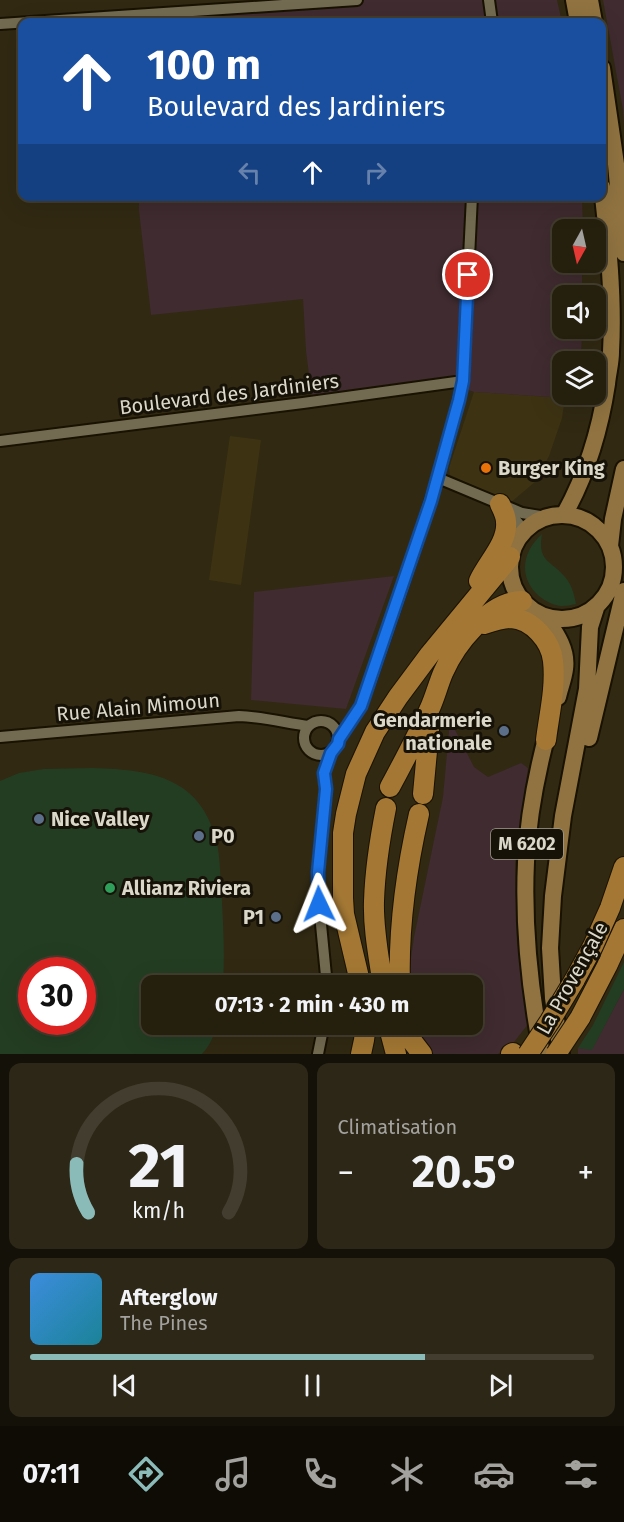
<!DOCTYPE html>
<html lang="fr">
<meta charset="utf-8">
<style>
body{margin:0;font-family:"Fira Sans",sans-serif;background:#2d2717;color:#f1f3f6;height:100vh;display:flex;flex-direction:column;font-size:22px;white-space:nowrap}
*{box-sizing:border-box;margin:0}
p{font-size:20px;color:#a3a29e}
.icon{flex:none;width:33px;height:33px;fill:none;stroke:currentColor;stroke-width:2;stroke-linecap:round;stroke-linejoin:round}
.map{position:relative;height:1054px;overflow:hidden}
.side{display:flex;flex-direction:column;gap:9px;padding:9px;background:#141108;flex:1}
.side>*{flex:none}
.hud{position:absolute;left:18px;top:18px;width:588px;height:183px;border-radius:12px;box-shadow:0 6px 24px #0002,0 0 0 2px #423d2e;background:#1a4fa0;color:#fff;overflow:hidden}
.needle{width:39px;rotate:188deg}
.tools{position:absolute;left:552px;top:219px;display:grid;gap:12px}
.tools a{display:grid;place-items:center;width:54px;height:54px;border-radius:12px;background:#251f0e;box-shadow:0 6px 24px #0002,0 0 0 2px #423d2e;font-size:30px}
.speed{position:absolute;left:18px;top:957px;display:flex;gap:12px;font-size:30px;font-weight:700;text-align:center}
.speed>*{display:grid;place-content:center;width:78px;height:78px;border-radius:50%;background:#251f0e;box-shadow:0 6px 24px #0002,0 0 0 2px #423d2e;line-height:1}
.speed .limit{border:9px solid #d22;background:#fff;color:#111}
.pin{position:absolute;display:grid;place-items:center;width:51px;height:51px;color:#fff;margin:-26px;border:3px solid #fff;border-radius:50%;box-shadow:0 2px 6px #0007}
.me{position:absolute;width:66px;margin:-33px;rotate:358deg;stroke-linejoin:round;filter:drop-shadow(0 0 4px #0008)}
.turn{display:flex;align-items:center;gap:21px;height:126px;padding:0 30px;font-size:27px}
.turn .icon{width:78px;height:78px;stroke-width:2.5}
.turn b{display:block;font-size:42px;line-height:51px}
.lanes{display:flex;align-items:center;height:57px;padding:0 30px;background:#0003;justify-content:center;gap:30px;direction:ltr}
.lanes .off{opacity:.35}
.big{font-size:45px;font-weight:700;line-height:1.1}
.side .tile{flex:1;display:flex;flex-direction:column;justify-content:center;gap:9px;min-width:0;padding:0 21px;border-radius:12px;background:#2d2717}
.side .dial{align-items:center;gap:0}
.dial svg{height:156px;overflow:visible;fill:none;stroke:#423d2e;stroke-width:7;stroke-linecap:round;text-anchor:middle}
.dial text{fill:#f1f3f6;stroke:none}
.song{display:flex;align-items:center;gap:18px}
.cover{width:72px;height:72px;border-radius:9px;background:linear-gradient(135deg,hsl(210 70% 55%),hsl(190 70% 35%))}
.played{height:6px;border-radius:3px;background:linear-gradient(90deg,#8bbbb9 70%,#423d2e 70%)}
.keys{display:flex;justify-content:space-around;direction:ltr}
.heat{display:flex;justify-content:space-between;align-items:center;font-size:33px;direction:ltr}
.side .tiles{flex:1;display:grid;gap:9px;grid-template-columns:1fr 1fr}
.tile:last-child{grid-column:span 2}
.trip{position:absolute;left:141px;top:975px;width:342px;height:60px;border-radius:12px;background:#251f0e;box-shadow:0 6px 24px #0002,0 0 0 2px #423d2e;font-weight:700;line-height:60px;text-align:center}
.dock{display:flex;height:96px;justify-content:space-around;align-items:center;background:#0f0c06;color:#a3a29e}
.dock .icon{width:42px;height:42px}
.dock .current{color:#8bbbb9}
.dock b{font-size:27px;color:#f1f3f6}
.map>svg:first-child{display:block}
.built{fill:#3d3313}
.industrial{fill:#3f2b30}
.green{fill:#233d22;fill-rule:evenodd}
.lines{fill:none;stroke-linecap:round;stroke-linejoin:round}
.minor-casing{stroke:#191200;stroke-width:14}
.primary-casing{stroke:#191200;stroke-width:20}
.motorway-casing{stroke:#191200;stroke-width:22}
.minor{stroke:#736b51;stroke-width:10}
.primary{stroke:#907340;stroke-width:16}
.motorway{stroke:#a47834;stroke-width:20}
.motorway-bridge-casing{stroke:#191200;stroke-width:22;stroke-linecap:butt}
.motorway-bridge{stroke:#a47834;stroke-width:20}
.route-casing{stroke:#114b97;stroke-width:15}
.route{stroke:#1a73e8;stroke-width:10}
.food-dot{fill:#e8710a;stroke:#161208;stroke-width:2}
.service-dot{fill:#5c6f8a;stroke:#161208;stroke-width:2}
.leisure-dot{fill:#2e9e5b;stroke:#161208;stroke-width:2}
.labels{text-anchor:middle;dominant-baseline:central;stroke-width:6;stroke-linejoin:round;paint-order:stroke}
.shield{fill:#161208;stroke:#a19d8f;stroke-width:1.5}
.shield-label{font-size:18px;font-weight:bold;fill:#dcd8c9}
.street-label{font-size:20px;fill:#dcd8c9;stroke:#161208}
.poi-label{font-size:20px;font-weight:bold;fill:#dcd8c9;stroke:#161208;text-anchor:start}
</style>
<div class="map">
<svg width="624" height="1054" viewBox="0 0 624 1054">
<rect width="100%" height="100%" fill="#312912"/>
<path class="built" d="M474 392 565 398 562 418 549 456 536 481 510 503 450 475 449 468Z
M230 436 261 440 241 585 209 580Z"/>
<path class="industrial" d="M359 0H557L562 22H87Z
M603 0H624V124L623 110Z
M139 197H582L583 229 562 230V262L582 263V295L562 296V328L582 329 581 361 562 362V394L581 395V399L474 392 444 381 312 398 306 351 303 299 151 315 139 211Z
M394 576 346 709 251 700 254 592Z
M450 720 474 767 488 777 521 763 528 768 515 862 517 942 529 1023 514 1042 498 1054H434L430 1052 413 1025 472 1024V986H407L414 937 443 797Z
M624 989V1054H578V1048L592 1049Z"/>
<path class="green" d="M542 534C537 562 551 560 565 577 572 585 574 594 576 604 571 605 566 606 561 606 553 605 545 601 539 596 518 577 522 552 542 534Z
M93 768C152 770 202 777 217 844 220 857 220 872 221 885 223 919 225 952 223 985L152 986V1024L217 1025C214 1035 210 1046 202 1054H0V781L19 773 44 769ZM32 970H82V1022H32Z
M624 962V989L592 1050 578 1048 593 1025Z"/>
<g class="lines">
<defs>
<path id="minor" d="M489 0 492 22
M0 24 357 0
M0 441 303 403 463 381
M438 478 522 513 546 517
M507 510 519 524 521 533
M304 738a17 17 0 1 1 34 0a17 17 0 1 1-34 0Z
M0 737 239 716C263 717 286 723 309 726
M339 739 361 706 370 681C404 581 440 483 463 381L472 196
M327 986 319 904 318 872 326 789 324 773 331 753
M318 1054 324 1024"/>
<path id="primary" d="M574 0 578 22
M590 0 594 22
M602 68 616 164 624 253
M510 567a52 52 0 1 1 104 0a52 52 0 1 1-104 0Z
M564 515C587 474 600 430 607 384 608 373 611 363 611 352 614 297 608 241 602 187
M610 546 613 519 624 469
M545 617C555 632 568 649 565 669 564 678 560 688 558 697
M589 738 624 591
M542 1054C530 991 523 926 526 862 528 817 537 771 549 727
M561 1054 553 998 550 948 553 896 563 816 587 689 590 627 597 605"/>
<path id="motorway" d="M479 581C487 563 508 543 506 522 506 516 503 510 500 504
M484 624C493 621 502 618 511 618 532 619 551 641 553 661 556 687 549 715 546 740
M390 787C404 761 418 735 430 708 435 697 438 685 443 673 455 645 489 601 522 601
M423 794 430 719
M574 981 593 946 610 908 624 867
M361 986 344 914 343 898V833L346 814 356 774 375 732 398 697 430 654 510 557
M383 986C379 958 373 929 374 901 375 870 380 838 386 808
M400 986C398 927 406 871 419 814
M580 1018 607 966 624 929
M388 1024 396 1054
M404 1024 412 1041 422 1054
M361 1054 364 1040 366 1024
M511 1054 513 1053"/>
</defs>
<use href="#minor" class="minor-casing"/>
<use href="#primary" class="primary-casing"/>
<use href="#motorway" class="motorway-casing"/>
<use href="#minor" class="minor"/>
<use href="#primary" class="primary"/>
<use href="#motorway" class="motorway"/>
<defs>
<path id="motorway-bridge" d="M528 1054 550 1021 574 981
M556 1054 580 1018"/>
</defs>
<use href="#motorway-bridge" class="motorway-bridge-casing"/>
<use href="#motorway-bridge" class="motorway-bridge"/>
</g>
<g class="lines">
<defs>
<path id="route" d="M319 904 318 872 326 789 324 773 331 753 338 744 339 739 361 706 431 501 459 400 463 381 468 275"/>
</defs>
<use href="#route" class="route-casing"/>
<use href="#route" class="route"/>
</g>
<circle class="food-dot" cx="486" cy="468" r="6"/>
<g class="service-dot">
<circle cx="504" cy="731" r="6"/>
<circle cx="39" cy="819" r="6"/>
<circle cx="199" cy="836" r="6"/>
<circle cx="276" cy="917" r="6"/>
</g>
<circle class="leisure-dot" cx="110" cy="888" r="6"/>
<g class="labels">
<rect class="shield" x="491" y="829" width="72" height="30" rx="4.5"/>
<g class="shield-label">
<text x="527" y="844">M 6202</text>
</g>
<g class="street-label">
<text transform="translate(229 394) rotate(-7)">Boulevard des Jardiniers</text>
<text transform="translate(138 707) rotate(-5)">Rue Alain Mimoun</text>
<text transform="translate(572 978) rotate(-61)">La Provençale</text>
</g>
<g class="poi-label">
<text x="498" y="468">Burger King</text>
<text x="492" y="720" text-anchor="end">Gendarmerie<tspan x="492" dy="23">nationale</tspan></text>
<text x="51" y="819">Nice Valley</text>
<text x="211" y="836">P0</text>
<text x="122" y="888">Allianz Riviera</text>
<text x="264" y="917" text-anchor="end">P1</text>
</g>
</g>
</svg>
<div class="tools">
<a><svg class="needle" viewBox="-14 -14 28 28"><path d="M0-13l5 13h-10z" fill="#e53935"/><path d="M0 13l5-13h-10z" fill="#a3a29e"/></svg></a>
<a><svg class="icon" aria-label="sound" viewBox="0 0 24 24"><path d="M4 9h4l5-4v14l-5-4H4zM17 9q2 3 0 6"/></svg></a>
<a><svg class="icon" aria-label="layers" viewBox="0 0 24 24"><path d="M12 4l9 5-9 5-9-5zM3 14l9 5 9-5"/></svg></a>
</div>
<div class="speed"><div class="limit">30</div></div>
<div class="pin" style="left:468px;top:275px;background:#d93025"><svg class="icon" aria-label="arrive" viewBox="0 0 24 24"><path d="M6 21V4h12l-3 4 3 4H6"/></svg></div>
<svg class="me" style="left:319px;top:904px" viewBox="-20 -20 40 40"><path d="M0-17L14 15 0 8-14 15z" fill="#1a73e8" stroke="#fff" stroke-width="4"/></svg>
<div class="trip">07:13 · 2 min · 430 m</div>
<div class="hud">
<div class="turn"><svg class="icon" aria-label="ahead" viewBox="0 0 24 24"><path d="M12 20V5M6 11l6-6 6 6"/></svg><div><b>100 m</b>Boulevard des Jardiniers</div></div>
<div class="lanes"><svg class="icon off" aria-label="left" viewBox="0 0 24 24"><path d="M17 20v-9H6M10 6l-5 5 5 5"/></svg><svg class="icon" aria-label="ahead" viewBox="0 0 24 24"><path d="M12 20V5M6 11l6-6 6 6"/></svg><svg class="icon off" aria-label="right" viewBox="0 0 24 24"><path d="M7 20v-9h11M14 6l5 5-5 5"/></svg></div>
</div>
</div>
<section class="side">
<div class="tiles">
<div class="tile dial"><svg viewBox="0 0 100 80">
<path d="M14 69A42 42 0 1 1 86 69"/>
<path d="M14 69A42 42 0 0 1 8 44" stroke="#8bbbb9"/>
<text x="50" y="56" font-size="32" font-weight="700">21</text>
<text x="50" y="72" font-size="11">km/h</text>
</svg></div>
<div class="tile"><p>Climatisation</p>
<div class="heat"><a>−</a><b class="big">20.5°</b><a>+</a></div>
</div>
<div class="tile">
<div class="song"><i class="cover"></i><div><b>Afterglow</b><p>The Pines</p></div></div>
<div class="played"></div>
<div class="keys"><svg class="icon" aria-label="previous" viewBox="0 0 24 24"><path d="M18 5L8 12l10 7zM5 5v14"/></svg><svg class="icon" aria-label="pause" viewBox="0 0 24 24"><path d="M8 5v14M16 5v14"/></svg><svg class="icon" aria-label="next" viewBox="0 0 24 24"><path d="M6 5l10 7-10 7zM19 5v14"/></svg></div>
</div>
</div>
</section>
<nav class="dock">
<b>07:11</b>
<svg class="icon current" aria-label="directions" viewBox="0 0 24 24"><path d="M12 3l9 9-9 9-9-9zM9 14v-3h6M13 9l2 2-2 2"/></svg>
<svg class="icon" aria-label="music" viewBox="0 0 24 24"><path d="M9 18V5l10-2v13"/><circle cx="6" cy="18" r="3"/><circle cx="16" cy="16" r="3"/></svg>
<svg class="icon" aria-label="phone" viewBox="0 0 24 24"><path d="M5 4h4l2 5-3 2q2 4 5 5l2-3 5 2v4C11 20 4 13 5 4z"/></svg>
<svg class="icon" aria-label="climate" viewBox="0 0 24 24"><path d="M12 3v18M4 7l16 10M4 17L20 7"/></svg>
<svg class="icon" aria-label="car" viewBox="0 0 24 24"><path d="M5 17H2v-5l4-1 3-4h7l3 4 3 1v5h-3M9 17h6M6 11h13"/><circle cx="7" cy="17" r="2"/><circle cx="17" cy="17" r="2"/></svg>
<svg class="icon" aria-label="filters" viewBox="0 0 24 24"><path d="M4 7h16M4 17h16"/><circle cx="9" cy="7" r="2"/><circle cx="15" cy="17" r="2"/></svg>
</nav>
